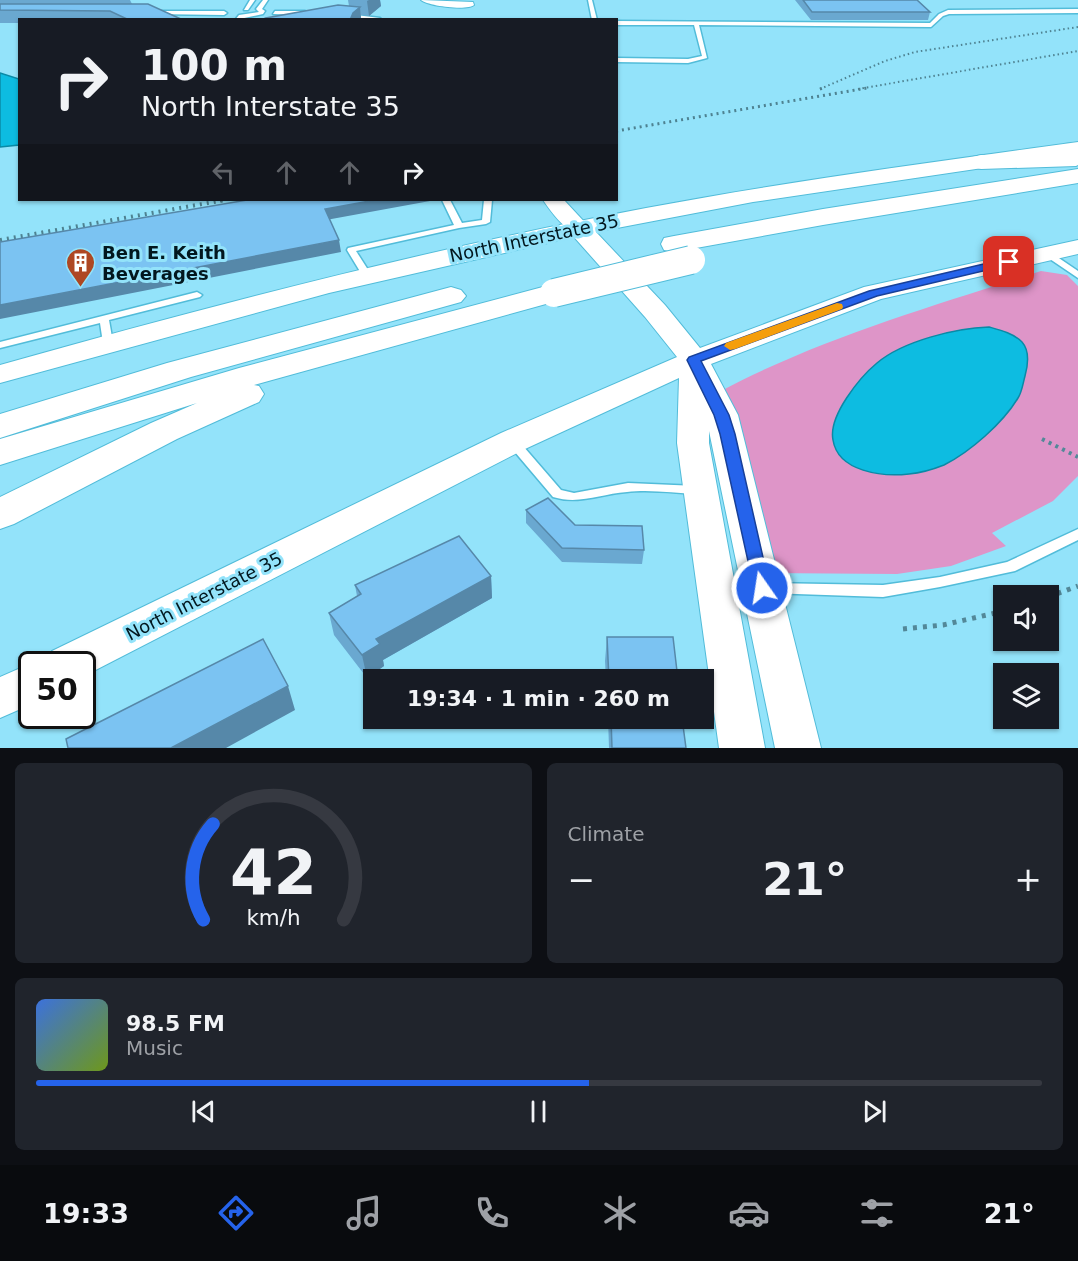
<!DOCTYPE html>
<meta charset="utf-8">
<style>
body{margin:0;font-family:"DejaVu Sans",sans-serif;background:#20242c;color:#f1f3f6;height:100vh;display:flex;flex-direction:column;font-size:22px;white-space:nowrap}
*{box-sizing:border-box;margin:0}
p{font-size:20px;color:#9ea1a6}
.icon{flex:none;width:33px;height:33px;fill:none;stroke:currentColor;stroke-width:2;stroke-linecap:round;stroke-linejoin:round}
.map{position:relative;height:748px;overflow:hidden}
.details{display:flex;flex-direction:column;gap:15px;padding:15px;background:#0d0f14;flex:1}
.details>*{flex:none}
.banner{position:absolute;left:18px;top:18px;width:600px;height:183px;border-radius:0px;box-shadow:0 2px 4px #0004;background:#171b24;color:#f1f3f6;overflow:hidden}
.tools{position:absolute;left:993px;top:585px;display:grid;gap:12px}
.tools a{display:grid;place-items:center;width:66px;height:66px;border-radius:0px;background:#171b24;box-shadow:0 2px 4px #0004;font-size:30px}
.speed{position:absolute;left:18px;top:651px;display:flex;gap:12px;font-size:30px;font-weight:700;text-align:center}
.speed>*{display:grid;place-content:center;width:78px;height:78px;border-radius:50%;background:#171b24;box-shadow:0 2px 4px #0004;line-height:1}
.speed .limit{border:3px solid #111;border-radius:9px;background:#fff;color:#111}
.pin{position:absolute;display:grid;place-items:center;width:51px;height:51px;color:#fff;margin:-26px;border-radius:12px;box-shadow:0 3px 9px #0006}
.me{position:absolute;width:66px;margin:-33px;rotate:347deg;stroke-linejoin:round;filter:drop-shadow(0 0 4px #0008)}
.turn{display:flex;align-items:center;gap:21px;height:126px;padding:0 24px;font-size:27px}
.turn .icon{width:78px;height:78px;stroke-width:2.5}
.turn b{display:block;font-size:42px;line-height:51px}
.lanes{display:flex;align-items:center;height:57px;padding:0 24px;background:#0003;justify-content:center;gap:30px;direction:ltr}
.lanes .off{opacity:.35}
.big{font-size:45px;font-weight:600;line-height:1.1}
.details .tile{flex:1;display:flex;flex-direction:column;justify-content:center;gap:9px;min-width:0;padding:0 21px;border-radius:9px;background:#20242c}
.details .dial{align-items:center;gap:0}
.dial svg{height:156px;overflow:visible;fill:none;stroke:#363941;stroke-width:7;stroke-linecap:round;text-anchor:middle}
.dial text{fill:#f1f3f6;stroke:none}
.song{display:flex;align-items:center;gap:18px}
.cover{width:72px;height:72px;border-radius:9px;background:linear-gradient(135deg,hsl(220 70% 55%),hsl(80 70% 35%))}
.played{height:6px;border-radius:3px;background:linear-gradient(90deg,#2563eb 55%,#363941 55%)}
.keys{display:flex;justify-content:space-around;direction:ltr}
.heat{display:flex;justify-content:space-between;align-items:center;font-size:33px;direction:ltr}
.details .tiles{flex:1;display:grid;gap:15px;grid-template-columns:1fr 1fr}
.tile:last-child{grid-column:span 2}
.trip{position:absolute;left:363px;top:669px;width:351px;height:60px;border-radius:0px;background:#171b24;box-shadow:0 2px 4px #0004;font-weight:600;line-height:60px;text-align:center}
.dock{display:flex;height:96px;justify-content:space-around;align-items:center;background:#090b0e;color:#9ea1a6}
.dock .icon{width:42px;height:42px}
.dock .on{color:#2563eb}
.dock b{font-size:27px;color:#f1f3f6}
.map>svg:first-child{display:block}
.green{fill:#de95c8}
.water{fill:#0dbce1;stroke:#0a8aa6;stroke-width:1.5}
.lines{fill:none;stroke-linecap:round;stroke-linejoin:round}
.service-casing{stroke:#52bcd9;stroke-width:3}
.tertiary-casing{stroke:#52bcd9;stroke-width:2}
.secondary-casing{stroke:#52bcd9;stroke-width:2}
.motorway-casing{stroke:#52bcd9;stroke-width:2}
.path-far1{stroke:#538898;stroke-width:4;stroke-dasharray:3 4.5;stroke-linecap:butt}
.path{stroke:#538898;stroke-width:5;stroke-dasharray:4 6;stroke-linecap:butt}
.service{fill:#fff;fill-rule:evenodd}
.tertiary{fill:#fff;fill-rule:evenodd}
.secondary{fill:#fff;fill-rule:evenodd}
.motorway{fill:#fff;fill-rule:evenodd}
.rail-far2{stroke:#4e8291;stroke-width:2;stroke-dasharray:1.5 3;stroke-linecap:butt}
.rail-far1{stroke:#4e8291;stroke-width:3;stroke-dasharray:2 4;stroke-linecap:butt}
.rail{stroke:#4e8291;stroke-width:4;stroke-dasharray:2 5;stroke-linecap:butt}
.motorway-bridge-casing{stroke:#52bcd9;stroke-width:30;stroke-linecap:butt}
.motorway-bridge{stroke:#fff;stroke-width:28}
.wall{fill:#6aa8d0}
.shaded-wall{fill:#5688a9}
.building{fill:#7bc3f2;stroke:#5688a9;stroke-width:1.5}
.route{fill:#2563eb;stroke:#184099;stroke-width:1.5}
.slow{fill:#f59e0b}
.labels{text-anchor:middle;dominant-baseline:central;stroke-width:6;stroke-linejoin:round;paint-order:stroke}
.street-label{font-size:18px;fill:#02171e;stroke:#93e3fa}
.poi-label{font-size:18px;font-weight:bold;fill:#02171e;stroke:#93e3fa;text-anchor:start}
</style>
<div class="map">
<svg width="1078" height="748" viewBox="0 0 1078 748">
<rect width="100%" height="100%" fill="#93e3fa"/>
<path class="green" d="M1041 271 1067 275 1078 286V476L1053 501 992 533 1006 546 951 566 897 574 758 573 719 392C820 338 933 306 1041 271Z"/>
<path class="water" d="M0 73 19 79V145L0 147Z
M989 327C1000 330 1013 333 1022 342 1030 351 1028 365 1025 376 1023 383 1022 392 1018 398 1003 423 970 452 944 465 934 469 920 473 909 474 883 477 838 472 833 440 828 416 860 377 877 363 903 341 956 328 989 327Z"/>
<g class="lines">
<defs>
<path id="service" d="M250 0H255L248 10H244Z
M263 0H268L262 9 265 11 263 14 235 20 239 15 259 12 256 9Z
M588 0H592L597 20H592Z
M1078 9V13L949 14 943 16 931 27 699 25 707 58 688 63 616 62V58L688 59 702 56 694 25H616V21L930 23 939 14 948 10Z
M155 11H224L227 13 224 15 153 14Z
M275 11H305L308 13 305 15 273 14Z
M348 14 380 18 382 20 346 17Z
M442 200H450L462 223 482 220 484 200H492L490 222 486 224 459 228 356 251 372 276 370 278H364L347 250 348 248 454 225Z
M1047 250 1078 271V278L1044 255V251Z
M197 292 202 295 200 297 109 320 113 343 112 345 108 346 103 343 100 323 0 348V342Z
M513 438 517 439 561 490 574 493 628 483 697 486 701 487 703 490 701 493 697 494C674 493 649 489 627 492 600 494 579 505 553 497L509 445 507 442 509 439Z
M1078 529V540L1015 571 940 587 883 597 768 593 763 592 761 588 763 584 768 583 883 585 940 577 1007 562Z"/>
<path id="tertiary" d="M421 0 473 2 474 5C467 11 428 6 421 0Z
M543 200H564L590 228 587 233C568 237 553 214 543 200Z"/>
<path id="secondary" d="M1078 142V154L753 202 596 232 665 305 700 348 864 287 1078 240V254L881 299 711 364 738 415 821 748H775L709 431V443L765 748H719L677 443 679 378 525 449 82 677V664H46L52 651 501 433 677 357 645 317 574 237 329 293 0 383V365C213 305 428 249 646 208 789 181 934 162 1078 142Z
M32 663 36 664H32V704L0 718V677Z"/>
<path id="motorway" d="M1078 153V165L1076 166 981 169 973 167 969 162 973 157 981 155Z
M1078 169V183L823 225 674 252 664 250 661 244 664 238 674 236 823 209Z
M554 284 564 287 569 293 564 299 254 385 259 386 264 394 259 402 177 439 14 524 0 529V497L151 423 197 403 0 465V439L239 368Z
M451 287 461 290 466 296 461 302 191 377 0 438V414L167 363Z"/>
</defs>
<use href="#service" class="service-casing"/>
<use href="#tertiary" class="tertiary-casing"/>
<use href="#secondary" class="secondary-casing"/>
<use href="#motorway" class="motorway-casing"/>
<path class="path-far1" d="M1042 439 1078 457"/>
<path class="path" d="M1048 597 1078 586
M903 629 943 625 1004 611"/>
<use href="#service" class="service"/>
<use href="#tertiary" class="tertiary"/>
<use href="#secondary" class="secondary"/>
<use href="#motorway" class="motorway"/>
<path class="rail-far2" d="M820 89 885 61 915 52 1078 27
M858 89 1078 51"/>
<path class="rail-far1" d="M820 89 823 88
M616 131 867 88
M220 201 225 200"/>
<path class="rail" d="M0 240 225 200"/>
<defs>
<path id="motorway-bridge" d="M554 293 691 260"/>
</defs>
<use href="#motorway-bridge" class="motorway-bridge-casing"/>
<use href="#motorway-bridge" class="motorway-bridge"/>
</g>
<path class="wall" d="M0 0H130L132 4 183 20H20V23H0Z
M348 0H380L381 6 369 16 361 15V20H267L266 18 349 6Z
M795 0H917L930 12 928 20H811Z
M526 510 575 525 644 550 642 564 562 562 526 523Z
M491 576 492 598 383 660 384 666 367 678 334 635 329 613 357 596 355 585Z
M607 637 678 680H606L605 661Z
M608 718H682L686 748H609Z"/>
<path class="shaded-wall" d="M369 0H380L381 6 369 16 367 1Z
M360 7 361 20H350L353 13Z
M375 200H430V201L326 220 325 209Z
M339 240 341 252 0 319V305Z
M491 576 492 598 383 660 384 666 367 678 362 655 376 639Z
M288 686 295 710 226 748H171Z"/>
<path class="building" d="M803 0H917L930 12H812Z
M0 4H148L183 20H129L110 11 0 10Z
M338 5 360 7 353 13 350 20H269L266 18Z
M247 200H375L325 209 339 240 0 305V242Z
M548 498 575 525 642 526 644 550 562 548 526 510Z
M459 536 491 576 376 639 380 644 362 655 329 613 361 594 355 585Z
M607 637H673L678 680H609Z
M263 639 288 686 171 748H68L66 739Z
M611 718H682L686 748H612Z"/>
<path class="route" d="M1009 258 1013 259V264L877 296 701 361 729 415 735 434 770 588 768 593 762 595 755 593 720 434 714 415 687 360 689 357 869 291Z"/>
<path class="slow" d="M837 303 842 304 843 307 842 309 735 349 730 350 724 346 726 343Z"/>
<defs>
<symbol id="building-pin" viewBox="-11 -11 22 30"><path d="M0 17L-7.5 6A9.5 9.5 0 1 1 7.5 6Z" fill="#ae4723" stroke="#93e3fa"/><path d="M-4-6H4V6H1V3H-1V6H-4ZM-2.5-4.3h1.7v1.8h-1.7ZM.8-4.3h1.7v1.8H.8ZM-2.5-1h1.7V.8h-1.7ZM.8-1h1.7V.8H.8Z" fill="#fff"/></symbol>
</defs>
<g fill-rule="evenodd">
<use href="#building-pin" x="64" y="246" width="33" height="45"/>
</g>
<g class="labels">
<g class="street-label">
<text transform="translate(534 238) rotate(-12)">North Interstate 35</text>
<text transform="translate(204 596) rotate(-27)">North Interstate 35</text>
</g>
<g class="poi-label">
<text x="102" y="252">Ben E. Keith<tspan x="102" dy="21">Beverages</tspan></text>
</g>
</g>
</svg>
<div class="tools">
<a><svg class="icon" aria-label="sound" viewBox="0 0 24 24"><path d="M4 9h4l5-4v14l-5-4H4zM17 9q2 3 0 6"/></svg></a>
<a><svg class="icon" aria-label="layers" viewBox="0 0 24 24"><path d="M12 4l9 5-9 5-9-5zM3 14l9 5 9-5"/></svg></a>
</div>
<div class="speed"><div class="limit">50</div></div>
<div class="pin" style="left:1009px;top:262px;background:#d93025"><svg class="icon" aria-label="arrive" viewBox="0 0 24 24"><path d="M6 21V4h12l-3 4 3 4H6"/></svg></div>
<svg class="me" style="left:762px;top:588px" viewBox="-20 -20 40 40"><circle r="17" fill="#2563eb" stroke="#fff" stroke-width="3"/><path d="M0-11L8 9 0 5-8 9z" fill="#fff"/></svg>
<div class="trip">19:34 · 1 min · 260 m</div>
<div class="banner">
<div class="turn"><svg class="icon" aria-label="right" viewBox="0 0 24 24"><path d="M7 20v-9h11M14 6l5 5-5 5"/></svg><div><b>100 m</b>North Interstate 35</div></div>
<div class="lanes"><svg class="icon off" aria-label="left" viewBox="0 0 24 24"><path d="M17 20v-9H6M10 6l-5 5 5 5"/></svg><svg class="icon off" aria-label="ahead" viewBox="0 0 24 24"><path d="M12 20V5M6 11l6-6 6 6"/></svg><svg class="icon off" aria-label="ahead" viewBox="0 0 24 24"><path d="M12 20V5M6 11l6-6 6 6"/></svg><svg class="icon" aria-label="right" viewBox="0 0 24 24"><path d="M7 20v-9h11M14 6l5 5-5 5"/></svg></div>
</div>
</div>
<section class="details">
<div class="tiles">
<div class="tile dial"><svg viewBox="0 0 100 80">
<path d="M14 69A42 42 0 1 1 86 69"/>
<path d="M14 69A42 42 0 0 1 19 20" stroke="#2563eb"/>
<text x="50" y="56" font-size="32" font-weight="700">42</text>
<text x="50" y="72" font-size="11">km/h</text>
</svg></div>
<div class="tile"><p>Climate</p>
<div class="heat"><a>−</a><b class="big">21°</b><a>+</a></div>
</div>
<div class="tile">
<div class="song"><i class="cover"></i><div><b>98.5 FM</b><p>Music</p></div></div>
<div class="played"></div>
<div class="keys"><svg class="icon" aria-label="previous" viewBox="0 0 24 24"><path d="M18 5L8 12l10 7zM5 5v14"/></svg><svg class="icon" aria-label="pause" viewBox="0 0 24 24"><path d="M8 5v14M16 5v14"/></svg><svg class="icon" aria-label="next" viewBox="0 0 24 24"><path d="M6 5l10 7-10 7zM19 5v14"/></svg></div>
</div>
</div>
</section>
<nav class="dock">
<b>19:33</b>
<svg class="icon on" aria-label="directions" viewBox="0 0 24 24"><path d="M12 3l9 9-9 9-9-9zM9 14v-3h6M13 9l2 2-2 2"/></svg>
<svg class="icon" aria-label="music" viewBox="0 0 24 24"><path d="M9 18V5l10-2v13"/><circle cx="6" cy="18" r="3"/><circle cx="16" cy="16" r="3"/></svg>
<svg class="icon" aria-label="phone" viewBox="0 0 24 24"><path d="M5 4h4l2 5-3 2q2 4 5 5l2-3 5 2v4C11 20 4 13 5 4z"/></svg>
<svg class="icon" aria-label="climate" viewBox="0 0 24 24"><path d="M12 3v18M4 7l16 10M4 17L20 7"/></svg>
<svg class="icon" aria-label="car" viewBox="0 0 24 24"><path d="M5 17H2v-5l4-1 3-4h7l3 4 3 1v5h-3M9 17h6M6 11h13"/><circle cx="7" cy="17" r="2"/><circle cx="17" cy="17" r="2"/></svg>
<svg class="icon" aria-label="filters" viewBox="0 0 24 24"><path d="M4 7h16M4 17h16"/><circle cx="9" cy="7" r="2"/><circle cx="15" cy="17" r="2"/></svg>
<b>21°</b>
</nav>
